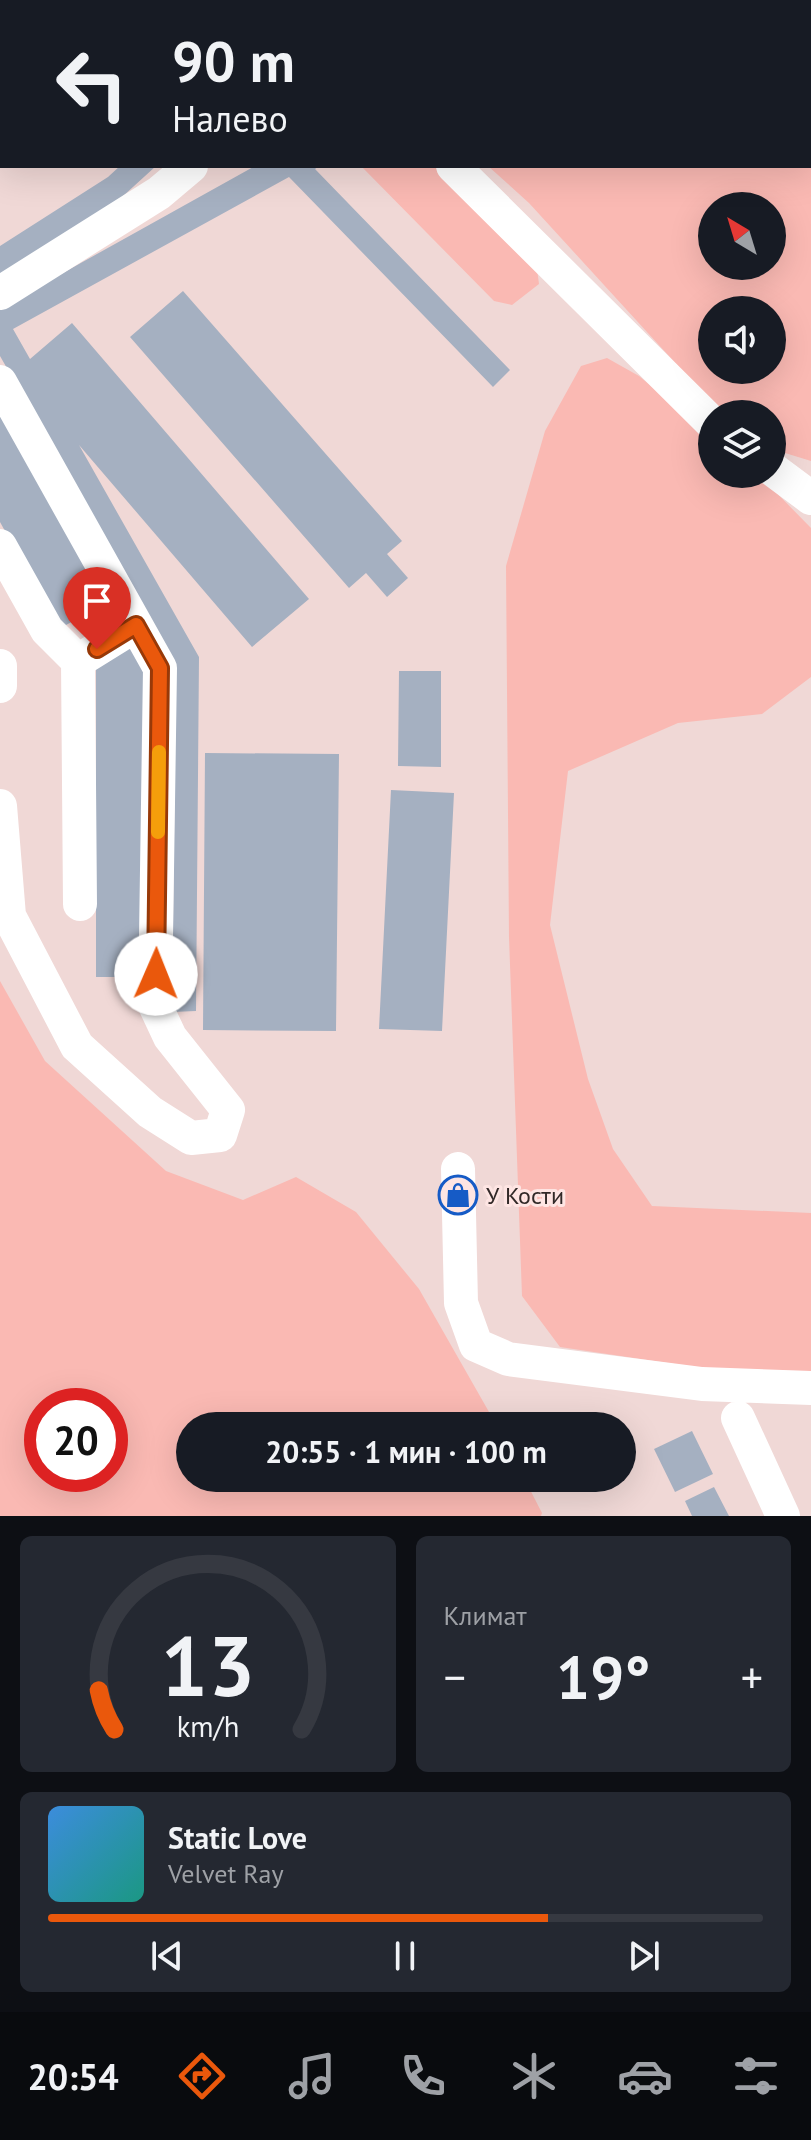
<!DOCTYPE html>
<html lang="ru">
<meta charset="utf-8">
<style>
body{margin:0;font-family:"PT Sans",sans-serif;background:#242831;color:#f1f3f6;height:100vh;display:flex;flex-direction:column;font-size:30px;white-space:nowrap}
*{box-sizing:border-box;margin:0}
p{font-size:26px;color:#9ea1a6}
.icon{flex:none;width:44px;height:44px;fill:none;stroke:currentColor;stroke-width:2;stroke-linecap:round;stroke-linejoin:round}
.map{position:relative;height:1516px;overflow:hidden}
.sheet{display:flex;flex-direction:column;gap:20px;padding:20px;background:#0d0f14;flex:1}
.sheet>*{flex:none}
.banner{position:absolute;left:0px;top:0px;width:812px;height:168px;box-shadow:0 8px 32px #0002;background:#171b24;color:#f1f3f6;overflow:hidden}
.needle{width:52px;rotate:322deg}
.controls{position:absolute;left:698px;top:192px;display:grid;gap:16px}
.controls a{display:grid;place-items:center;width:88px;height:88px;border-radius:50%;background:#171b24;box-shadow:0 8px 32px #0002;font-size:40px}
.speed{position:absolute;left:24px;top:1388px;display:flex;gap:16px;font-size:40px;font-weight:700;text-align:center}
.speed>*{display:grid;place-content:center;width:104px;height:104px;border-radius:50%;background:#171b24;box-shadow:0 8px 32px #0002;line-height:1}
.speed .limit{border:12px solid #d22;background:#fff;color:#111}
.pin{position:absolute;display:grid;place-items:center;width:68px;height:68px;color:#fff;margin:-82px -34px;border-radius:50% 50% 50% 0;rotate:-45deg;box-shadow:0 0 8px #0007}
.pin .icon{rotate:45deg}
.me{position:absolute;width:88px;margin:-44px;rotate:1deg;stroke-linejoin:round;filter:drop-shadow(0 0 6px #0008)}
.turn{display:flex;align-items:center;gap:28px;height:168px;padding:0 40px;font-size:36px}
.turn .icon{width:104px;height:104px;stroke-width:2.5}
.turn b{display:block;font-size:56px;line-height:68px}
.big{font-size:60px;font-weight:800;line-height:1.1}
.sheet .tile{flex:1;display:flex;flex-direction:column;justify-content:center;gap:12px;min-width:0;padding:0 28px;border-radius:12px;background:#242831}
.sheet .dial{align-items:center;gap:0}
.dial svg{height:208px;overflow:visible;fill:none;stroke:#363941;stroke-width:7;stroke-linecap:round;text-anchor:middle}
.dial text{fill:#f1f3f6;stroke:none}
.song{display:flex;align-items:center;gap:24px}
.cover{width:96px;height:96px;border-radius:12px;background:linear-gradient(135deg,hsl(210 70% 55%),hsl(170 70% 35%))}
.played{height:8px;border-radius:4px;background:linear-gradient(90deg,#ea580c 70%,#363941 70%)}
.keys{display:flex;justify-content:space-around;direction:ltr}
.heat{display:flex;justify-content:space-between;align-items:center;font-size:44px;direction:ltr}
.sheet .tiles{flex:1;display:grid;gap:20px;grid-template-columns:1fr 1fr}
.tile:last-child{grid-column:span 2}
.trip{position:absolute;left:176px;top:1412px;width:460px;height:80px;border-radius:40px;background:#171b24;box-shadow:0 8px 32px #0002;font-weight:800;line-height:80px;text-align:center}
.menu{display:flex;height:128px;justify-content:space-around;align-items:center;background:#090b0e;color:#9ea1a6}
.menu .icon{width:56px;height:56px}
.menu .on{color:#ea580c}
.menu b{font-size:36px;color:#f1f3f6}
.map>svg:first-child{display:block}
.green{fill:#fab9b3;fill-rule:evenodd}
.building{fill:#a5b0c1}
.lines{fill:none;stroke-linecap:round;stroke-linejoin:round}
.minor{stroke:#fff;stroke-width:34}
.route-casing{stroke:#983908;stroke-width:20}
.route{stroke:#ea580c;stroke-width:14}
.slow{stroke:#f59e0b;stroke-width:14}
.labels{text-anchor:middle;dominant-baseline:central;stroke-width:6;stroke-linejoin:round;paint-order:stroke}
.poi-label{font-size:24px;fill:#322928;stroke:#fee5e3;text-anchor:start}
</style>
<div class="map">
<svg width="811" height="1516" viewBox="0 0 811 1516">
<rect width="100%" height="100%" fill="#f0d8d6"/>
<path class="green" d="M0 0H273L275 2H2V39Z
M315 0H660L665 2H317Z
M810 60H811V461L772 449V414H722L529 203 488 166H810ZM712 206H772V266H712ZM712 310H772V370H712Z
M361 166H436L537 269 539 284 512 305 494 301Z
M607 358 639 376 712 436V474H758L811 528V677L762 714 678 723 568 771 550 925 588 1079 613 1149 652 1206 811 1213V1371L715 1370 560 1347 522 1296 509 937 506 566 545 431 581 366Z
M0 981 45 1061 166 1171 243 1200 296 1177 356 1212 419 1289 497 1426H190V1478H524L542 1513 541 1516H0ZM110 1406V1474H42V1406Z"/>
<path class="building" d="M120 166H156L122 197 0 276V246L108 177Z
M255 166H319L315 169 510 370 493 387 289 177 13 329 30 359 72 323 309 599 252 647 79 445 199 657 196 1011 172 1012 176 664 0 356V308Z
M183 291 402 541 387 554 408 578 387 597 366 573 349 588 130 337Z
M0 411 115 618 90 632 82 616 59 629 0 522Z
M131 645 145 668V977H96V668Z
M399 671H441V767L398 766Z
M205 753 339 754 336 1031 203 1030Z
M391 790 454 793 442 1031 379 1029Z
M692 1431 713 1474 675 1492 654 1449Z
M714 1487 729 1516H692L685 1501Z"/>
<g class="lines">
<path class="minor" d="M285 0 287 2
M376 2 378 0
M795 2V0
M453 166 712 423
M0 293 159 193 191 166
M0 382 160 668 155 1005 170 1037 228 1110 220 1135 191 1138 150 1112 77 1046 9 916 0 806
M772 469 811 498
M0 546 47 630 78 661
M0 686V666
M80 904 78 661 136 625
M458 1169 461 1303 476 1345 508 1359 702 1384 811 1388
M738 1418 783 1516"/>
</g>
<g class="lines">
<defs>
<path id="route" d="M97 649 136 625 160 668 156 974"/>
</defs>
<use href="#route" class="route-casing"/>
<use href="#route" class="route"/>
<path class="slow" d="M158 832 159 752"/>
</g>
<defs>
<symbol id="shop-ring" viewBox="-11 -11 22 22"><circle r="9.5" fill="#fee5e3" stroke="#165bc6" stroke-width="1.5"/><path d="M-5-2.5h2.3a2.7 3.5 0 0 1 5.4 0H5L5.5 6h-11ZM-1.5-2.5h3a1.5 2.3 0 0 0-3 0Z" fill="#165bc6"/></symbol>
</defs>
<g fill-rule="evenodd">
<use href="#shop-ring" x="436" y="1173" width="44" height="44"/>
</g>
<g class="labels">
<g class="poi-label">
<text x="486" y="1195">У Кости</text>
</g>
</g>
</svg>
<div class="controls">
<a><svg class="needle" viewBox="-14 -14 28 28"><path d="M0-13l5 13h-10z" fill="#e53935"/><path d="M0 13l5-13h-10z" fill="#9ea1a6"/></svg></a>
<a><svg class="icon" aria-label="sound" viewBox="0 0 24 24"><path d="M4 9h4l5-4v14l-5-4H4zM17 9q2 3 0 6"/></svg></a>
<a><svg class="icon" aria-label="layers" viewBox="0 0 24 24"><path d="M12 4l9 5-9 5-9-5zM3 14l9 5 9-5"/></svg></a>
</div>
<div class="speed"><div class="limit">20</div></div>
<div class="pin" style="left:97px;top:649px;background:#d93025"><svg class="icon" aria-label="arrive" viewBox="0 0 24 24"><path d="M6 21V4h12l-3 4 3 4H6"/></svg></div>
<svg class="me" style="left:156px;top:974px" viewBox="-20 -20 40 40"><circle r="19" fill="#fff"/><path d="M0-13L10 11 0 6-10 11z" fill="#ea580c"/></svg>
<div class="trip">20:55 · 1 мин · 100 m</div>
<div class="banner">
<div class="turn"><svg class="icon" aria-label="left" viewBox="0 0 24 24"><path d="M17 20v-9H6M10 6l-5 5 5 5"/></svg><div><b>90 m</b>Налево</div></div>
</div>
</div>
<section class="sheet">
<div class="tiles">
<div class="tile dial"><svg viewBox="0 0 100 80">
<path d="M14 69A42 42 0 1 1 86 69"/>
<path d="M14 69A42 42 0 0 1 8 54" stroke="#ea580c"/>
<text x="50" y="56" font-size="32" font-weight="700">13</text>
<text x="50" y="72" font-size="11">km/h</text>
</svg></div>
<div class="tile"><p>Климат</p>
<div class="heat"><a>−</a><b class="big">19°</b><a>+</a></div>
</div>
<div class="tile">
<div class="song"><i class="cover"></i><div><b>Static Love</b><p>Velvet Ray</p></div></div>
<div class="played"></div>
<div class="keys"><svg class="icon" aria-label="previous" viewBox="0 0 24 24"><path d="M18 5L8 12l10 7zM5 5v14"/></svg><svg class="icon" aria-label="pause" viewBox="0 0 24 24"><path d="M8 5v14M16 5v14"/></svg><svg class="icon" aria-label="next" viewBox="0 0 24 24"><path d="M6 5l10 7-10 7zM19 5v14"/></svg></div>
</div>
</div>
</section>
<nav class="menu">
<b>20:54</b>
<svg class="icon on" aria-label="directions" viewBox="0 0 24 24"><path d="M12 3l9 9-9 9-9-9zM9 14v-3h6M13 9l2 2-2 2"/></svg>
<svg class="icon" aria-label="music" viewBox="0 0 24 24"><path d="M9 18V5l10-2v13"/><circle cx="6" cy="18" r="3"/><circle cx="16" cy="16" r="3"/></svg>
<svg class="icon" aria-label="phone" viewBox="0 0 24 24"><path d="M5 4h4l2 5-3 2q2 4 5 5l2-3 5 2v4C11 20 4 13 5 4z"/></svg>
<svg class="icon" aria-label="climate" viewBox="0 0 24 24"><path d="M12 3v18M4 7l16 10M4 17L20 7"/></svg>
<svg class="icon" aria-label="car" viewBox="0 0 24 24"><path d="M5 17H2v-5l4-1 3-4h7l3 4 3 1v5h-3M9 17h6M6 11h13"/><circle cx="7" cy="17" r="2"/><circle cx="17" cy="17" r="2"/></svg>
<svg class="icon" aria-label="filters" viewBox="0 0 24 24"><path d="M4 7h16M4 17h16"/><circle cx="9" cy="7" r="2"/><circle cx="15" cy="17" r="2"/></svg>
</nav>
